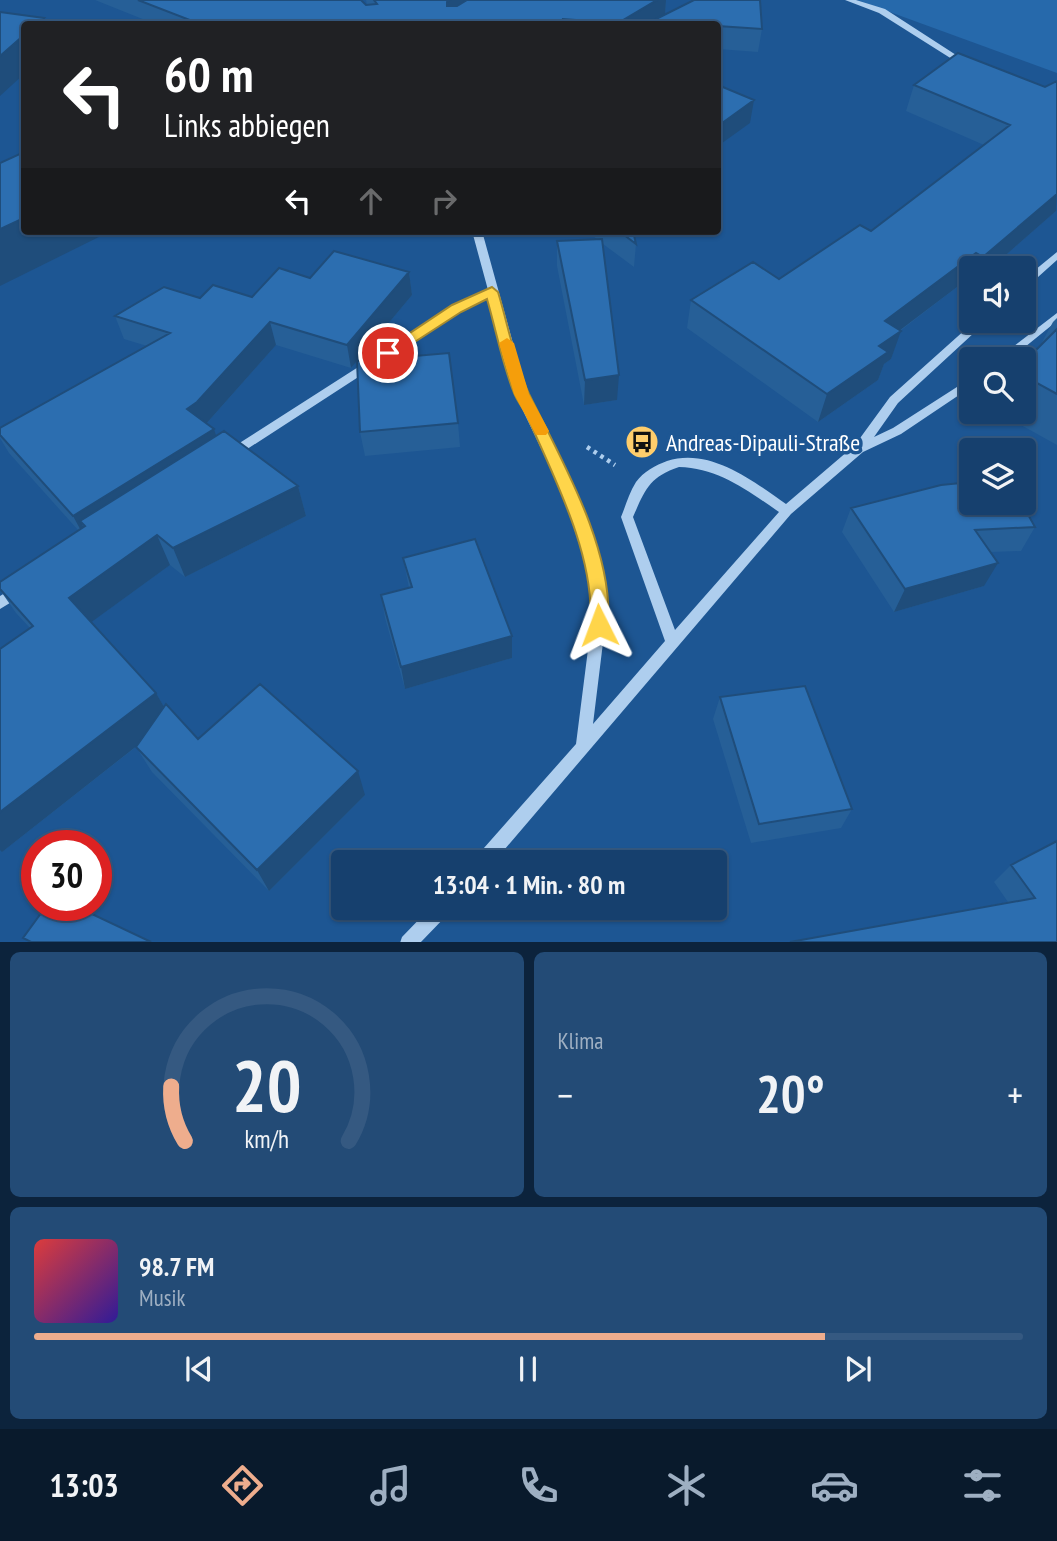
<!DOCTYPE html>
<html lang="de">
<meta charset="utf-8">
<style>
body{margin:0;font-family:"PT Sans Narrow",sans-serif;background:#234b76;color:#f1f3f6;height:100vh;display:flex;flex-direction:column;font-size:26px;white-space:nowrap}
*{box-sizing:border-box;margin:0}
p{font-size:23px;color:#9eafc2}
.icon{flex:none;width:38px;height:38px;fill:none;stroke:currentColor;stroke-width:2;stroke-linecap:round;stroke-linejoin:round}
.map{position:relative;height:942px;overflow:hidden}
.drawer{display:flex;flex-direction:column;gap:10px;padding:10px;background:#0c233c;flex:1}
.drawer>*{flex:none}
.banner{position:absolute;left:21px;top:21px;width:700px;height:214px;border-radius:7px;box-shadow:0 2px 5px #0004,0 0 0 2px #355981;background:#202124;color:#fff;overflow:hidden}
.controls{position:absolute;left:959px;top:256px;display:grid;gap:14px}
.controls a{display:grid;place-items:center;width:77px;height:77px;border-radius:7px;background:#16406e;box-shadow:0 2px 5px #0004,0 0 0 2px #355981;font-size:35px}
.speed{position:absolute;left:21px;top:830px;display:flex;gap:14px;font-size:35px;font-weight:700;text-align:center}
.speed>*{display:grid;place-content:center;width:91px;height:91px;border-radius:50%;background:#16406e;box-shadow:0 2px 5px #0004,0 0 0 2px #355981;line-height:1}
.speed .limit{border:10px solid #d22;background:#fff;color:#111}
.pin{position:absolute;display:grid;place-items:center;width:60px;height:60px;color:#fff;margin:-30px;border:4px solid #fff;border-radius:50%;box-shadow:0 2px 7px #0007}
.me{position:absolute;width:77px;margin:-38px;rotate:357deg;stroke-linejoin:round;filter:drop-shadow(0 0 5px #0008)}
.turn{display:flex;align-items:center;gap:24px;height:147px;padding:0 28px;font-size:32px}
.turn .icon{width:91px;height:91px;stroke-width:2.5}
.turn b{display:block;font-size:49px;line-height:60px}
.lanes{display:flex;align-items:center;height:66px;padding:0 28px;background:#0003;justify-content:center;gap:35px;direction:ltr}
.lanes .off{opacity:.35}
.big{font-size:52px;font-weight:700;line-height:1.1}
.drawer .tile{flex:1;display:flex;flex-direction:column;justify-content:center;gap:10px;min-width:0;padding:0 24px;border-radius:10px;background:#234b76}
.drawer .dial{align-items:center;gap:0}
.dial svg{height:182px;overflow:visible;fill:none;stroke:#355981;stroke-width:7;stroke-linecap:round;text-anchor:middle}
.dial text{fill:#f1f3f6;stroke:none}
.song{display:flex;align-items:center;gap:21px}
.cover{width:84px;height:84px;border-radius:10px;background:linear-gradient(135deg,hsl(0 70% 55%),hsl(250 70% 35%))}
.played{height:7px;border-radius:4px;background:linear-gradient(90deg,#eead8d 80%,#355981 80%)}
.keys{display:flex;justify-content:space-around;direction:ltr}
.heat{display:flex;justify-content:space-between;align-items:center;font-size:38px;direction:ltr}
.drawer .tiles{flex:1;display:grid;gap:10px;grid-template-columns:1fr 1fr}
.tile:last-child{grid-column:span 2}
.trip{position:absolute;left:331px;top:850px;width:396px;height:70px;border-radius:7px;background:#16406e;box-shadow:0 2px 5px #0004,0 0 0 2px #355981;font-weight:700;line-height:70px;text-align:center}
.menu{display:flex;height:112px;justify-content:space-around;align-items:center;background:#091a2c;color:#9eafc2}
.menu .icon{width:49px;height:49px}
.menu .current{color:#eead8d}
.menu b{font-size:32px;color:#f1f3f6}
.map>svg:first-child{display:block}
.green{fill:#2669ab}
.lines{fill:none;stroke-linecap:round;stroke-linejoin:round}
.path{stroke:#aeceee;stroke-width:4.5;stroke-dasharray:3.5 4.5;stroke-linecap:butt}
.minor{fill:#aeceee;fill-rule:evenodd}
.wall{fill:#265f97}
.shaded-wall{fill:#1f4d7b}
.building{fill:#2c6eb0;stroke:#1f4d7b;stroke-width:2}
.route{fill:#ffd54a;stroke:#a68a30;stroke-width:2}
.slow{fill:#f59e0b}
.labels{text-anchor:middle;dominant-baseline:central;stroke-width:7;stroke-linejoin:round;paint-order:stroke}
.poi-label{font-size:24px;fill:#fff;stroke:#1d5693;text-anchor:start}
</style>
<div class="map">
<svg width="1057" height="943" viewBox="0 0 1057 943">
<rect width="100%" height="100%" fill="#1d5693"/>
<path class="green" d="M857 0H1057V73Z"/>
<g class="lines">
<path class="path" d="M587 447 615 465"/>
<path class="minor" d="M845 0H856L885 9 970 64 963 66 879 13Z
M472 231H482L527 394 574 492 599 562 607 610 593 724 665 641 621 517C626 505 629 493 636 482 643 472 656 465 667 461 710 447 753 481 786 504L855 445 890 397 976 320H988L898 403 874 437 893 428 971 378V387L901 434 863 452 791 514 493 863H474L476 857 576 744 593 610 585 562 562 492 515 394 490 297 460 311 235 457H227L225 454 227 451 452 307 488 290ZM679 467C718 468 747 490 779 512L675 630 633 517C645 490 649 477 679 467Z
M1057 252V260L1028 286 1024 287V279Z
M1057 313V321L1010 359H997Z
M18 585 23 587 25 591 23 595 0 609V596Z
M430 908H450L448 914 420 943H400L402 937Z"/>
</g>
<path class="wall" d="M95 0H361L366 5H367L366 0H666L665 15 762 29 758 52 718 49V24H650V23L648 24H155Z
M1057 81 1056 211 991 268H971V285L965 281 900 331 891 359 884 364 878 380 818 422 687 328 691 300 779 279 871 231 984 145 906 111 914 85 1045 87Z
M586 231H633L636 244 634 267 603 244 617 400 584 405 557 266V241L597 239Z
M409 272 412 295 351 368 276 345 207 423 216 436 298 486 306 516 185 577 170 565 91 622 156 693 164 707 198 739 365 795 269 891 152 772 136 747 2 852 30 628 16 613 0 590V582L78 530 9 453 0 438V428L147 346 124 339 115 316 200 298 252 297 310 278Z
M1057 318V445L996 411H1024V362L1041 344 1053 322Z
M458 423 460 447 365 456 360 432Z
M851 508 1035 527 1021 551 991 552 984 586 894 612 842 532Z
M403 558 512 658 405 689 385 618 381 595 409 588Z
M720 697 852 809 841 828 751 843 713 719Z
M1057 841V942H789L1008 902 994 882 1011 865Z"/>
<path class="shaded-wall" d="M450 0H479L448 24 447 2Z
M657 0H666L665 15 648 24H618V23Z
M44 18 47 24H37Z
M24 35V74L0 96V56Z
M754 100 750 123 718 146V126Z
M1057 194 1056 211 991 268H979L983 257Z
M24 218V231H111L0 286V229Z
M976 253 965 281 875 349 885 321Z
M409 272 412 295 351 368 347 345Z
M270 322 276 345 205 425 187 409Z
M901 331 891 359 884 364 878 380 818 422 827 394 879 346Z
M619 375 617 400 584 405 585 380Z
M214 429 221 451 85 526 80 521 89 536 85 538 73 516Z
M298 486 306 516 185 577 173 548Z
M157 535 170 565 86 626 69 598Z
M998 563 984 586 894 612 905 589Z
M512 636V658L405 689 401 667Z
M156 693 171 719 2 852 0 850V812Z
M358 771 365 795 269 891 257 870Z"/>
<path class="building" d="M138 0H361L366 5 377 4 374 0H450L447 2V6H457L467 0H657L618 23 562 19 574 24H233L226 21 219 24H200Z
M694 0H760L762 29 718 26V24H689L650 22Z
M0 12 44 18 37 24H24V35L0 56Z
M958 53 1045 87 1057 81V194L983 257 976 253 885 321 901 331 879 346 888 352 827 394 691 300 753 262 779 279 860 225 871 231 1010 125 914 85Z
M718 85 754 100 718 126Z
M24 152V218L0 229V163Z
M619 231H633L636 244Z
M602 239 619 375 585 380 557 241Z
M334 251 409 272 347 345 270 322 197 402 187 409 214 429 73 516 0 435V428L170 333 115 316 164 287 200 298 213 285 252 297 279 268 310 278Z
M1057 329V394L1024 376V362Z
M449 353 458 423 360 432 357 361Z
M224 431 298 486 173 548 157 535 69 598 156 693 0 812V649L33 626 0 589V582L85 526 80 521Z
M971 482V502H1021L1035 527 975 530 998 563 905 589 851 508 941 485Z
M475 539 512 636 401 667 381 595 412 587 403 558Z
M260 684 358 771 257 870 136 747 166 704 198 739Z
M805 686 852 809 759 824 720 697Z
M1057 841V942H790L1035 898 1011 865Z
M47 905H73L151 942H31L23 938Z"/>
<path class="route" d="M492 287 498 292C508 325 515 363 529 394 562 461 614 550 608 625L599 633 590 625C596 558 554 477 527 416 523 408 517 401 514 393 502 363 496 330 487 299L461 312 393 356H383L380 353 452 305Z"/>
<path class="slow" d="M507 338 514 343 529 394 549 431 546 435H536L514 394 499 343Z"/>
<defs>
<symbol id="bus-disc" viewBox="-11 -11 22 22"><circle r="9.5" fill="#fecd6c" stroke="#1d5693"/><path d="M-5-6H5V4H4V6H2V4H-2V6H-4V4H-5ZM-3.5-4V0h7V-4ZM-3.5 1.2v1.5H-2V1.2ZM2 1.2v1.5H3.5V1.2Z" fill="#111"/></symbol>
</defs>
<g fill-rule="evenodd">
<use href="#bus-disc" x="623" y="423" width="38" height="38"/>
</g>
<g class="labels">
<g class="poi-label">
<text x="666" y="442">Andreas-Dipauli-Straße</text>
</g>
</g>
</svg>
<div class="controls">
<a><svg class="icon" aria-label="sound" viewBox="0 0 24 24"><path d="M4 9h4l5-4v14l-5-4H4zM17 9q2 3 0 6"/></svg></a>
<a><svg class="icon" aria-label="search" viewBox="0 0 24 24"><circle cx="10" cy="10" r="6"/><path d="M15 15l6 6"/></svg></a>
<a><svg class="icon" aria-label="layers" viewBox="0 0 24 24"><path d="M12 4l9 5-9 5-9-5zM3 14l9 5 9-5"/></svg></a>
</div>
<div class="speed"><div class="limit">30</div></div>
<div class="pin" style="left:388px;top:353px;background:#d93025"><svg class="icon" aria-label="arrive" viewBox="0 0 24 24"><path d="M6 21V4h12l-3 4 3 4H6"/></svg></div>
<svg class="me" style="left:599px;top:625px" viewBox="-20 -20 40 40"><path d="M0-17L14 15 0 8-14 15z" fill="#ffd54a" stroke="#fff" stroke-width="4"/></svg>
<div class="trip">13:04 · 1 Min. · 80 m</div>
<div class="banner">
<div class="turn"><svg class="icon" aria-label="left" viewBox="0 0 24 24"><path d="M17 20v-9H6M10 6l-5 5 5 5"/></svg><div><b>60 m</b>Links abbiegen</div></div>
<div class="lanes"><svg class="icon" aria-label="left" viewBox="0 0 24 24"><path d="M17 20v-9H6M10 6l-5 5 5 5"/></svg><svg class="icon off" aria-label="ahead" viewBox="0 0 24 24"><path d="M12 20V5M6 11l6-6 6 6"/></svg><svg class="icon off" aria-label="right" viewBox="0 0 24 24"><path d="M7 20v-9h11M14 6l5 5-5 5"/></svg></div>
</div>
</div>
<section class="drawer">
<div class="tiles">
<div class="tile dial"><svg viewBox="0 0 100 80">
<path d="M14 69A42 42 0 1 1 86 69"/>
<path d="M14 69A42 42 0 0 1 8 45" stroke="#eead8d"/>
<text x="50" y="56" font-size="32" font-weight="700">20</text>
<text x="50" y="72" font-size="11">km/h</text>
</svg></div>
<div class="tile"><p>Klima</p>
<div class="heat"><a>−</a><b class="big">20°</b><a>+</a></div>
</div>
<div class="tile">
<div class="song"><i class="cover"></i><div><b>98.7 FM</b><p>Musik</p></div></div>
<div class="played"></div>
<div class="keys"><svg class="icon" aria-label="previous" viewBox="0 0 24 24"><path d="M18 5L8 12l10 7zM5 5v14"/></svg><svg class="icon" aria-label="pause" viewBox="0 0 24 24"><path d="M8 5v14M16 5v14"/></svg><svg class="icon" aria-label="next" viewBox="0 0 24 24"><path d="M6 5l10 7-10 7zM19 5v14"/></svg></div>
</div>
</div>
</section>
<nav class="menu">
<b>13:03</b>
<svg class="icon current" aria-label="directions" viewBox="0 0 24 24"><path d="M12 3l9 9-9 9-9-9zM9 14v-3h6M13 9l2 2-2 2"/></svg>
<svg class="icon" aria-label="music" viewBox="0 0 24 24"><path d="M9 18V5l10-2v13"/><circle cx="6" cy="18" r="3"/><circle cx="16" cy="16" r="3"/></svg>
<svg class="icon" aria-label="phone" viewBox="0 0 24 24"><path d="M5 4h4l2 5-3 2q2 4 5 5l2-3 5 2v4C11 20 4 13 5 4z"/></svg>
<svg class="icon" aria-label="climate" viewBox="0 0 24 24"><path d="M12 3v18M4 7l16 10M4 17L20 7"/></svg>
<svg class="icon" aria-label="car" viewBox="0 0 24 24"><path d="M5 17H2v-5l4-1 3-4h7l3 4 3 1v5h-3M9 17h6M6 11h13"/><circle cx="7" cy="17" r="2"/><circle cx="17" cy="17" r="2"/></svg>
<svg class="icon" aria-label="filters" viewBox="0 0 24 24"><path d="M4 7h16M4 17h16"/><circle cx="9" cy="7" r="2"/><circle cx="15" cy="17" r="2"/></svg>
</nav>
